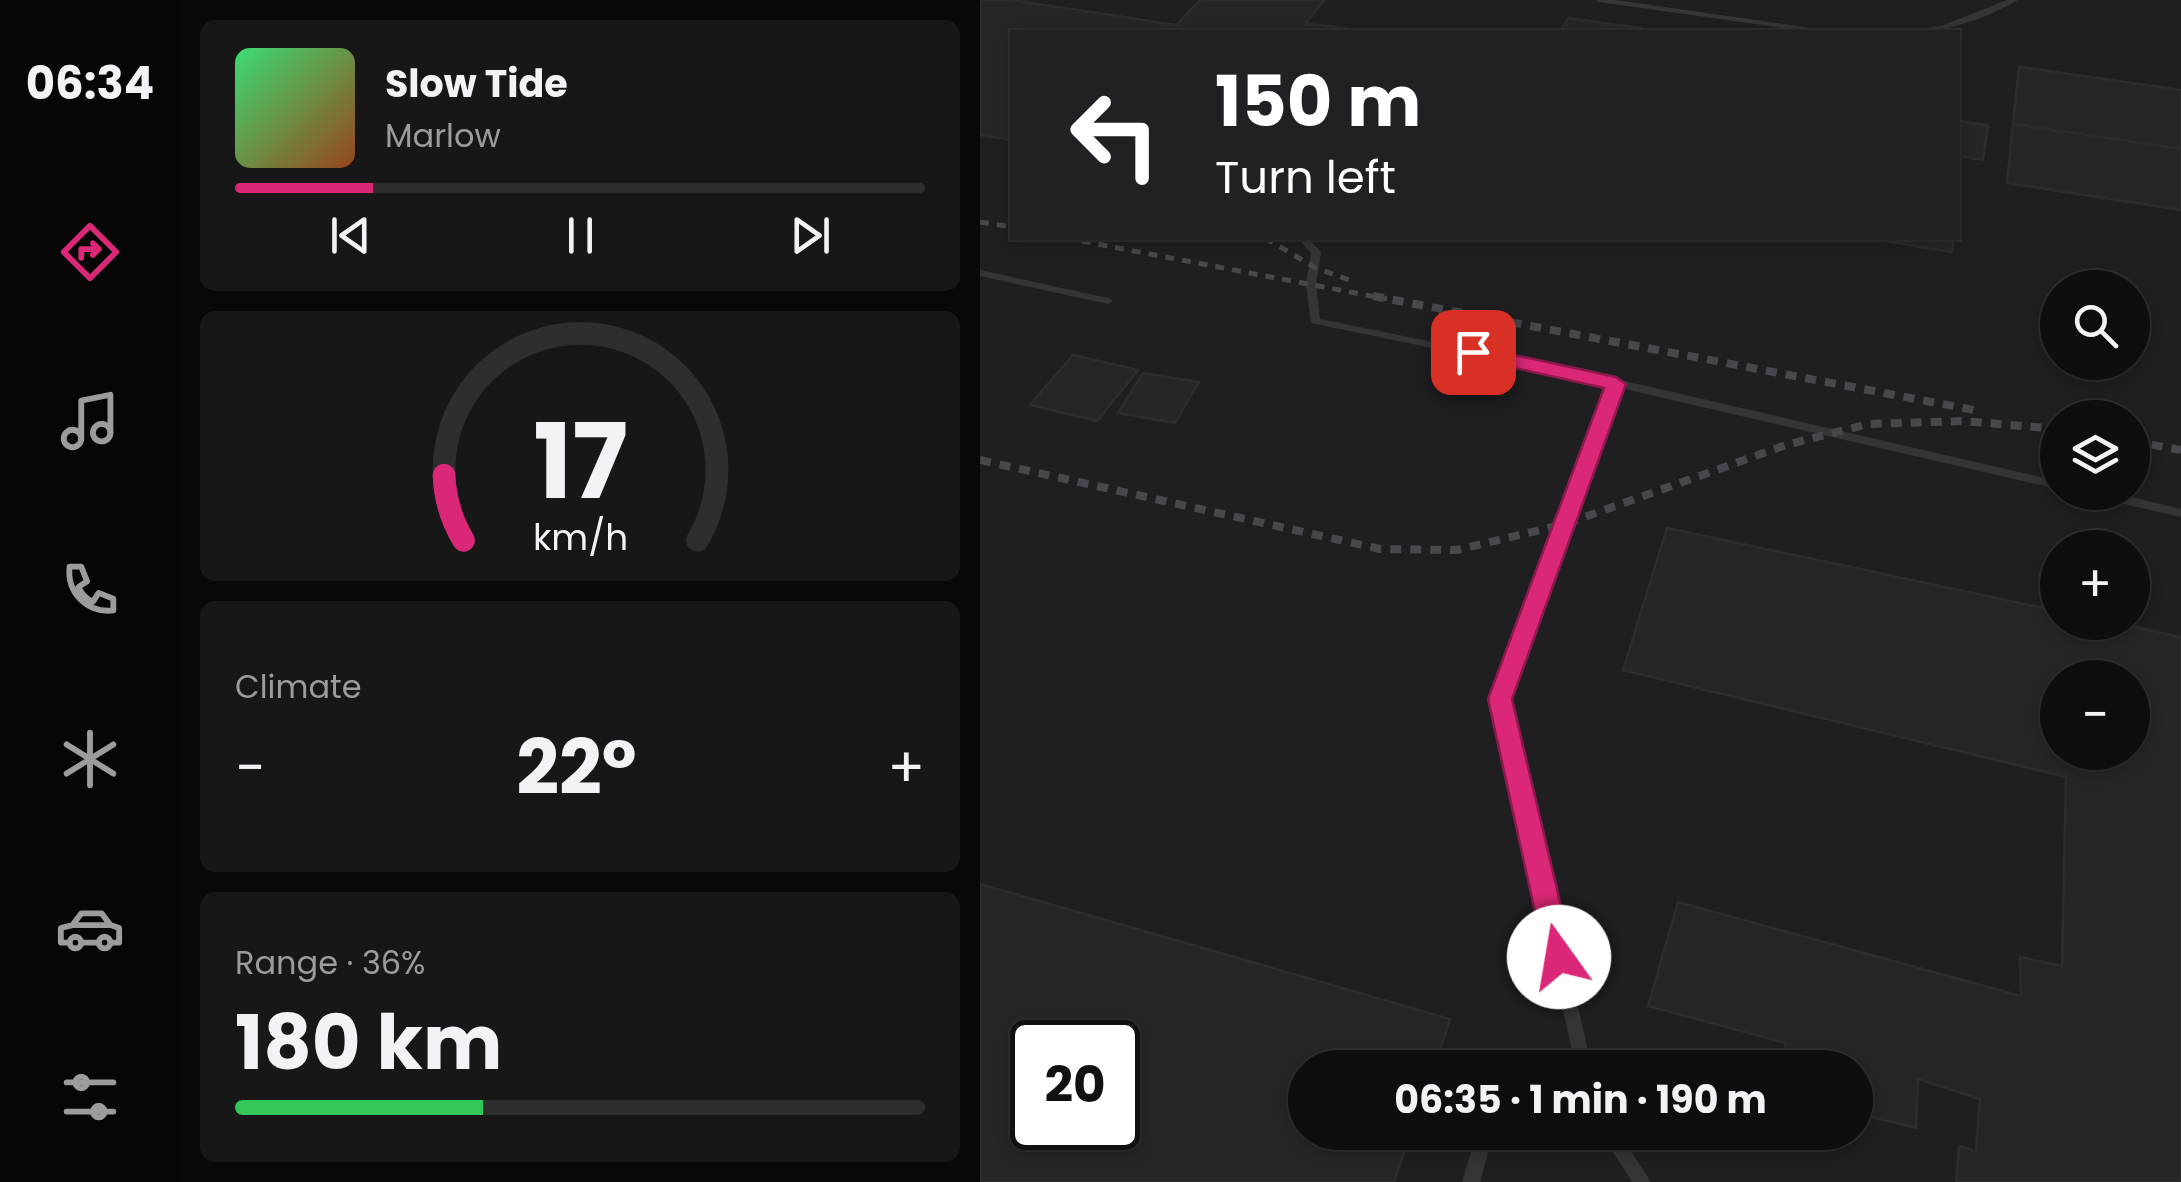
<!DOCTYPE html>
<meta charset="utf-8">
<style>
body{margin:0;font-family:Poppins,sans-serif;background:#171718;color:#f1f3f6;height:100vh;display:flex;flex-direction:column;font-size:38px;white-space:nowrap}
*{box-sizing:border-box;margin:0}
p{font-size:32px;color:#9b9c9e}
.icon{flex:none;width:55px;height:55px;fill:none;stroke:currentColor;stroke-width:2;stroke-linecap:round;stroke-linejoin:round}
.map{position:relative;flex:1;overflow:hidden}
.drawer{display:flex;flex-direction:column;gap:20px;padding:20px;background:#080808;width:800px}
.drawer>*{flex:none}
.hud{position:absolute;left:30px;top:30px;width:950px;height:210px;border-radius:0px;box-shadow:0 5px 15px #0003,0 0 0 2px #2e2e2f;background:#202124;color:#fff;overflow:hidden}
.controls{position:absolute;left:1060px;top:270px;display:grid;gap:20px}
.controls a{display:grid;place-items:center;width:110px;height:110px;border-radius:50%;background:#0e0e0f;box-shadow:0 5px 15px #0003,0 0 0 2px #2e2e2f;font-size:50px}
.speed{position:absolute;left:30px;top:1020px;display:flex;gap:20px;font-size:50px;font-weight:700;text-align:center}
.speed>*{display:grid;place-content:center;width:130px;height:130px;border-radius:50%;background:#0e0e0f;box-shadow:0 5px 15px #0003,0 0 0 2px #2e2e2f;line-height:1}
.speed .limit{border:5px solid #111;border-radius:15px;background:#fff;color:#111}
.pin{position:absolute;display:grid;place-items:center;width:85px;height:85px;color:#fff;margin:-42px;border-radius:20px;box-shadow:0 5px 15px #0006}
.me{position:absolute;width:110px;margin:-55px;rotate:347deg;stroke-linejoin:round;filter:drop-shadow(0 0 8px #0008)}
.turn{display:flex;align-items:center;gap:35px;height:210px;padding:0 40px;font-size:45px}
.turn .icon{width:130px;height:130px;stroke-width:2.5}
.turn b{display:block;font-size:70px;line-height:85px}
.big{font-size:75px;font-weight:700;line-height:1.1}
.drawer .tile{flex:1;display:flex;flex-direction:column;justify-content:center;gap:15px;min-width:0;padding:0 35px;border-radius:15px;background:#171718}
.drawer .dial{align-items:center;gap:0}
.dial svg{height:260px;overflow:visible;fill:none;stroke:#2e2e2f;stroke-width:7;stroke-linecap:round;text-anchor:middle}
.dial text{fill:#f1f3f6;stroke:none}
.song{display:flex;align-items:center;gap:30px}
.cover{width:120px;height:120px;border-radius:15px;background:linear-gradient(135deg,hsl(140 70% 55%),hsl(20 70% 35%))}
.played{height:10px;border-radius:5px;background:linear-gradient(90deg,#db2777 20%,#2e2e2f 20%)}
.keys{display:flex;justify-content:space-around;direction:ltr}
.heat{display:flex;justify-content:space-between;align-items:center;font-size:55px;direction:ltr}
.charge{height:15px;border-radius:8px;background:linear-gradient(90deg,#34c759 36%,#2e2e2f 0)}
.trip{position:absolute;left:308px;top:1050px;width:585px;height:100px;border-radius:50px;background:#0e0e0f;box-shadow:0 5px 15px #0003,0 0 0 2px #2e2e2f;font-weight:700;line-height:100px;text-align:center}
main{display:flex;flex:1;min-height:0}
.dock{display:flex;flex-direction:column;width:180px;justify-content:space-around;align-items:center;background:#060606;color:#9b9c9e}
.dock .icon{width:70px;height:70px}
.dock .current{color:#db2777}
.dock b{font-size:45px;color:#f1f3f6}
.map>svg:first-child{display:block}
.built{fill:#1f1f21;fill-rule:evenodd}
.building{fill:#262628;stroke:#2d2d30;stroke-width:2.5;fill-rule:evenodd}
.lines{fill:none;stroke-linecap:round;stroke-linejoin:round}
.service{fill:#343539;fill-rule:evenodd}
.rail-far1{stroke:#47484e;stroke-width:5;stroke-dasharray:9 8;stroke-linecap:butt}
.rail{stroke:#47484e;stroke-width:8;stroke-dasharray:11 9;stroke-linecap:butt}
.route{fill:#db2777;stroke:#8e194d;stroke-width:2.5}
</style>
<main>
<nav class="dock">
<b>06:34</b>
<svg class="icon current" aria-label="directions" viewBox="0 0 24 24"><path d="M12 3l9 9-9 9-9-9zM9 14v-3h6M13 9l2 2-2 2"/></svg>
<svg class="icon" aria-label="music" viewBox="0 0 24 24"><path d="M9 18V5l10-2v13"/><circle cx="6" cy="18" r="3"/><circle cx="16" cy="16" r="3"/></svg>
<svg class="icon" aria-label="phone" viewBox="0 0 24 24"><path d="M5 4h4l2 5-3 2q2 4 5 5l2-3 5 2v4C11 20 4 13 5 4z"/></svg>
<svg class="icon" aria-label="climate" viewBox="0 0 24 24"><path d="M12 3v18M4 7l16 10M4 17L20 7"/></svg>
<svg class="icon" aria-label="car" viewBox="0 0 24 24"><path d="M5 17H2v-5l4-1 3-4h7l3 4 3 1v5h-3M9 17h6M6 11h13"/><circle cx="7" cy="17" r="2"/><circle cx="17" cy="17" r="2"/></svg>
<svg class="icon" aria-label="filters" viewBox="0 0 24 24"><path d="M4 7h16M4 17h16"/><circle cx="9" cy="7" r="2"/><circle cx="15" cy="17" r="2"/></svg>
</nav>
<section class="drawer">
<div class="tile">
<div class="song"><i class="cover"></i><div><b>Slow Tide</b><p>Marlow</p></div></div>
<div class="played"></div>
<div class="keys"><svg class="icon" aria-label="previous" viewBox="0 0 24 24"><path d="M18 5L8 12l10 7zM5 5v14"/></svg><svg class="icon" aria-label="pause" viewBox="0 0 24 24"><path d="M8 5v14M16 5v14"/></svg><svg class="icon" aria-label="next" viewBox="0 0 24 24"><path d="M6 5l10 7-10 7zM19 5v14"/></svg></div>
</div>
<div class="tile dial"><svg viewBox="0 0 100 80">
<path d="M14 69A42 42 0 1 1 86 69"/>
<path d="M14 69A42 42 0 0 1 8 49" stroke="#db2777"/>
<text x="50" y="56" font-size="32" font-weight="700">17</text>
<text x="50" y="72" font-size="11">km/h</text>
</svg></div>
<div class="tile"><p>Climate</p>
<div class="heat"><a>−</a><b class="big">22°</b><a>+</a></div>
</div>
<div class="tile"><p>Range · 36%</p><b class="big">180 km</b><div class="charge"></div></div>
</section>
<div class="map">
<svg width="1201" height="1182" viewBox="0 0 1201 1182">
<rect width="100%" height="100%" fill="#131314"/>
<path class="built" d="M0 0H1201V1182H0ZM32 32H978V238H32ZM1078 288H1152V362H1078ZM1078 418H1152V492H1078ZM1078 548H1152V622H1078ZM1078 678H1152V752H1078ZM52 1042H138V1128H52ZM325 1068H875V1132H325Z"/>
<path class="building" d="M0 0H32L196 25 220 0H344L326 23 391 32H32V140L0 135Z
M588 18 661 28 659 32H580Z
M1039 67 1201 90V149L1033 124Z
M978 121 1008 125 1003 160 978 156Z
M1033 124 1201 149V210L1027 183Z
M887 238H974L972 252Z
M93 355 158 370 117 421 50 405Z
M163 373 219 382 195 423 138 413Z
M687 528 1078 611V622H1132L1201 637V1182H976L979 1146 996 1151 1000 1099 938 1079 936 1128 875 1113V1068H802L806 1043 668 1006 698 902 1041 996 1040 957 1082 966 1086 777 643 670ZM1078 678H1152V752H1078Z
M0 884 470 1019 454 1068H325V1132H431L414 1182H0ZM52 1042H138V1128H52Z"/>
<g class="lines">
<path class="service" d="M615 0H636L845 30 849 32H831L619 2Z
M1027 0H1038C1007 18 962 34 926 32L930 30 961 26Z
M318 238H328L341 252 336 284 340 319 636 379 1078 481V489L640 388 527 699 612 1068H596L513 699 630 385 331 323 326 284 331 253Z
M0 270 128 298 133 301 128 304 0 276Z
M1103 492H1130L1201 509V517L1109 496Z
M497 1132H514L500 1182H482Z
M620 1132H638L671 1182H652Z"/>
<path class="rail-far1" d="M0 222 32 227
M85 238 407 299
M285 238 336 268 372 281"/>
<path class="rail" d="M393 296 999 411
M1152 441 1201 450
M0 460 400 549 477 550 585 524 806 445 888 424 983 421 1078 429"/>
</g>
<path class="route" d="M493 346 636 377 646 384 532 699 593 957 589 967 579 971 569 967 565 957 508 699 624 388 486 357V348Z"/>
</svg>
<div class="controls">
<a><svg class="icon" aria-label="search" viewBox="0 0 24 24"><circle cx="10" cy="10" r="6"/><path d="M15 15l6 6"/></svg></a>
<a><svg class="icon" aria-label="layers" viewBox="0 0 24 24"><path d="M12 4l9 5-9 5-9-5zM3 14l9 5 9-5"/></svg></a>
<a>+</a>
<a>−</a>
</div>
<div class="speed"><div class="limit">20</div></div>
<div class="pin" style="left:493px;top:352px;background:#d93025"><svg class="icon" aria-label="arrive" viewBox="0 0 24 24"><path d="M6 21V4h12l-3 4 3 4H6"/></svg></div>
<svg class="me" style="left:579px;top:957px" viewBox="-20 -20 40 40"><circle r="19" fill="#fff"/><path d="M0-13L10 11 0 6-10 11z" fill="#db2777"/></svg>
<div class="trip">06:35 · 1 min · 190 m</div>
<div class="hud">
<div class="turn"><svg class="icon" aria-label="left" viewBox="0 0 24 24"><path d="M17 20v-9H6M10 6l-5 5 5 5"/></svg><div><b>150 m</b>Turn left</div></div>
</div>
</div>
</main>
